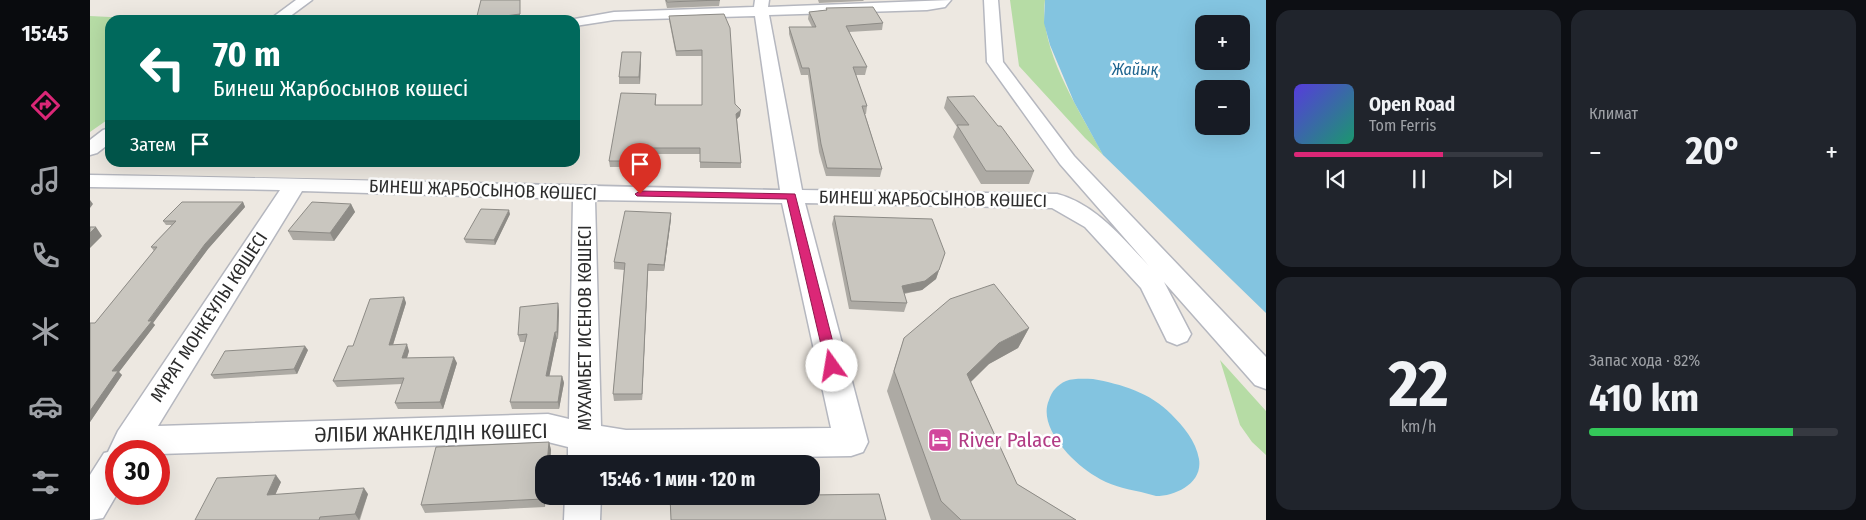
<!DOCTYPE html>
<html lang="ru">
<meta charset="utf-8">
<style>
body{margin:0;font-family:"Fira Sans Condensed",sans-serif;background:#20242c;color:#f1f3f6;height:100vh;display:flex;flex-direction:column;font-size:19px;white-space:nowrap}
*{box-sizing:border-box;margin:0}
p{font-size:16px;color:#9ea1a6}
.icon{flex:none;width:28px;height:28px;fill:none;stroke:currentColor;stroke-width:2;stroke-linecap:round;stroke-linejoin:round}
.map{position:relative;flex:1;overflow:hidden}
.details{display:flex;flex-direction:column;gap:10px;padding:10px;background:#0d0f14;width:600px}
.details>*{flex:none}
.guide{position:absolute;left:15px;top:15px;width:475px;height:152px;border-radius:15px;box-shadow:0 5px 20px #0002;background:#00695c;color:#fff;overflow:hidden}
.controls{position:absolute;left:1105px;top:15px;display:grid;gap:10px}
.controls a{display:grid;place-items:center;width:55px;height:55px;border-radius:10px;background:#171b24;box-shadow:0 5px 20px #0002;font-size:25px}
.speed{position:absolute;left:15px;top:440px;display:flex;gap:10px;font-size:25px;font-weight:700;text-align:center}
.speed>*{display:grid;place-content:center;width:65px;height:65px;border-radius:50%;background:#171b24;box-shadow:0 5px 20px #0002;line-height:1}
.speed .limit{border:8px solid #d22;background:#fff;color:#111}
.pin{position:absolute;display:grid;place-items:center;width:42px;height:42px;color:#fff;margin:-51px -21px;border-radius:50% 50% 50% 0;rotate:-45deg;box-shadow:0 0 5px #0007}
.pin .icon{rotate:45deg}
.me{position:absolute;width:55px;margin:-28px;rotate:347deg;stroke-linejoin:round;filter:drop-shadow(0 0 4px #0008)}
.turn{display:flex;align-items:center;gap:18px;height:105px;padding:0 25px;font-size:22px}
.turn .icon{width:65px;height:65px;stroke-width:2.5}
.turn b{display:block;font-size:35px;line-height:42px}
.then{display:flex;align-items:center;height:48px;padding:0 25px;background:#0003;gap:10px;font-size:19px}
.big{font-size:38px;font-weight:700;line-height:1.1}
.details .tile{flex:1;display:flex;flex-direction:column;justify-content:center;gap:8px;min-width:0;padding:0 18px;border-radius:15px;background:#20242c}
.details .dial{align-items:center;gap:0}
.dial b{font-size:65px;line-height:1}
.song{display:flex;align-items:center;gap:15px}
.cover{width:60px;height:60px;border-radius:8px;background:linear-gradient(135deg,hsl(250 70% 55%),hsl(160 70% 35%))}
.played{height:5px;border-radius:2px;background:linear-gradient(90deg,#db2777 60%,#363941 60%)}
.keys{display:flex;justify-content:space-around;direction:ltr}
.heat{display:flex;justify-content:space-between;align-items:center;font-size:28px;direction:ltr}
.charge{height:8px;border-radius:4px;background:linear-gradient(90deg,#34c759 82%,#363941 0)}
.details .tiles{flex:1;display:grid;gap:10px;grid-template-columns:repeat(2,1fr)}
.trip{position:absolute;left:445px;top:455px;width:285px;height:50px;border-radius:15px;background:#171b24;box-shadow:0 5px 20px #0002;font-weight:700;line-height:50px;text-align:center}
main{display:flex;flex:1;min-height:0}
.menu{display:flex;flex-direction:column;width:90px;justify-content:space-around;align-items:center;background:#090b0e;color:#9ea1a6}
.menu .icon{width:35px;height:35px}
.menu .selected{color:#db2777}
.menu b{font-size:22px;color:#f1f3f6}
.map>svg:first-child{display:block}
.green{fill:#b6dca5}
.water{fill:#83c4e0;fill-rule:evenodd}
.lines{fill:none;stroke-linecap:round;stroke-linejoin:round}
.minor-casing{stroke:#b5b7bf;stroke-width:3}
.minor{fill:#fff;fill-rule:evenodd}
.wall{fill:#adaaa4}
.shaded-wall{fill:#8d8b86}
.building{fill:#c9c6bf;stroke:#8d8b86}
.route{fill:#db2777;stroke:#8e194d}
.labels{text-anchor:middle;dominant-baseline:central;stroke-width:5;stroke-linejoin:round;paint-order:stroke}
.far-water-label{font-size:16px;font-style:italic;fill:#1f658f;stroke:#fff}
.street-label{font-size:18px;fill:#2d2d2d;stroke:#fff}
.near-street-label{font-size:21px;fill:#2d2d2d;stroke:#fff}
.near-hotel-label{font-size:21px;fill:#b23c85;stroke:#fff;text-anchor:start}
</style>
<main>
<nav class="menu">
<b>15:45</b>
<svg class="icon selected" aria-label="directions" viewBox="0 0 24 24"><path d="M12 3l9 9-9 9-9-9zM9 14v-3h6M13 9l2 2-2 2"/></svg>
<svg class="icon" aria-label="music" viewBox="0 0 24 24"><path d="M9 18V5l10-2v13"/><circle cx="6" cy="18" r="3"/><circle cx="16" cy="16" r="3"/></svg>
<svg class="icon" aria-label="phone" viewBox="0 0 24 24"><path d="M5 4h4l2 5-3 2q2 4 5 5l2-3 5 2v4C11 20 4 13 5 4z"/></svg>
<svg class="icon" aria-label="climate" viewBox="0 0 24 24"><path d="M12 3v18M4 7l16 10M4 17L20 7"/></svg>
<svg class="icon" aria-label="car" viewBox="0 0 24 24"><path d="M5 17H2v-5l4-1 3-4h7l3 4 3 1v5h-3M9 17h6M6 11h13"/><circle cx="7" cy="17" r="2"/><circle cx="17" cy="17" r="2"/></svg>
<svg class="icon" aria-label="filters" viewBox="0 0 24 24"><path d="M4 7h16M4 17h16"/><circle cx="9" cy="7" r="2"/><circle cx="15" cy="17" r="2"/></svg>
</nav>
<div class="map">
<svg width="1176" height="520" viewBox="0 0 1176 520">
<rect width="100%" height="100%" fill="#ede8e1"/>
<path class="green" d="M920 0H955C948 50 991 112 1013 155L995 138 929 66Z
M0 16 79 20H20V118L0 132Z
M1130 360 1176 411V455L1162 442 1150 425Z"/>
<path class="water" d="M955 0H1176V313L1013 155 984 102 960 45 954 23ZM1114 24H1151V61H1114ZM1114 89H1151V126H1114Z
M1003 379C1031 384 1061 393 1081 414 1093 426 1106 441 1109 459 1113 483 1086 496 1066 496 1061 495 1056 493 1051 492 1035 489 1019 485 1005 476 983 463 947 427 959 400 962 391 967 385 976 381 984 378 995 379 1003 379Z"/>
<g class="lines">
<defs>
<path id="minor" d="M206 0H222L195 20H179Z
M665 0H679L678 7 861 0 855 7 837 10 679 15 712 190 967 194C1006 204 1033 239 1059 266L970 164 897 62 894 0H908L913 62 984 156 1176 357V389L1165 385 1074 282 1101 334 1097 341 1087 345 1077 341 1051 288 995 227 962 208 715 203 778 442 773 452 761 456 536 460 512 455V464H478V447L458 442 69 454V451H26L27 494 13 518 0 520V475L14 453 18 452 28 431 190 190 0 187V175C230 178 460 186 690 190L665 16 524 20 485 26V20H479L524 12 664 7ZM212 191 483 199 479 419 458 414 68 426ZM505 200 692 203 741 428 536 430 511 426Z
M20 128V143L7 153 0 155V140L13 130Z
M475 496H511L510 520H474Z"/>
</defs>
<use href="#minor" class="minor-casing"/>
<use href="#minor" class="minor"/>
</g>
<path class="wall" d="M575 0H630L629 6 577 8Z
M728 0H774L773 1 729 3Z
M736 8 793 23 792 30 759 32 777 67 775 75H766L777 106 776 114H775L792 169 790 177 736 176 729 152 718 75H711L699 34V27H722L718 19 719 12 736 10Z
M634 14 645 104 650 116 647 119 651 163V168H610V154H558L557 167H520L519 161 566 94V105H612V56H586L579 20V16Z
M551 52 550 84H529V77Z
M857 97 944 171 939 184H891L863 137 867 127 854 108Z
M153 202 155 207 118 249 63 323 65 325 29 372 32 375 0 422V323H5L64 251 61 247 82 225H76L73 221Z
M261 204 265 212 244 241 203 240 198 231Z
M420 214 405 245 376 243 374 239Z
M744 216 855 253 846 279 832 290 814 294 817 303 814 312 759 309 742 224Z
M581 219 574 271H558L552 400 524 401 523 394 534 270 524 269V262Z
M314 297 316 303 303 345 319 351 317 358 367 363 353 409H308L305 403 312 384 247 387 243 381 263 346Z
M468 303 469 311 468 339H467L459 376H472L474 383 469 409H422L420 402 435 342H430L428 335Z
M939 328 928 348 899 364 881 382 927 484 986 520H841L797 391 814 338Z
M218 350 207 374 124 379 121 375Z
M459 442 461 450 460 464H454L455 507 335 513 331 505Z
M191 482 185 495 278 494 270 520H105Z"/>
<path class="shaded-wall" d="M430 0V17L411 20H388Z
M551 52V59L550 84 549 77Z
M651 110 650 116 646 120V114Z
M0 200 3 204 0 208Z
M153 202 155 207 118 249 63 323 65 325 29 372 32 375 0 422V411L22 371 115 244Z
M261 204 265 212 244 241 240 233Z
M419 210 420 214 405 245 404 240Z
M581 213V219L574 271V265Z
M6 227 12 236 0 248V233Z
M558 264V271L552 400V394Z
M849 270 846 279 832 290 809 294 812 286Z
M314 297 316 303 301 351 299 345Z
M468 303 469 311 468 339 467 332Z
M939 328 928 348 899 364 868 394 877 374 909 343Z
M465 332 467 339 458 383 456 376Z
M317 344 319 351 315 364 312 358Z
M215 346 218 350 207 374 204 369Z
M364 357 367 363 353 409 350 402Z
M472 376 474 383 469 409 468 402Z
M459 442 461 450 460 464H457Z
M186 475 191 482 182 502 177 495Z
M274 488 278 494 269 520 265 514Z
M454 490V496H456L455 507 453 499Z"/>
<path class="building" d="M391 0H430V14L386 20Z
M576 0H630L577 2Z
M783 7 793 23 756 26 777 67H763L777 106H772L792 169 737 168 731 144 719 68H712L699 27H726L719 12 737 10 736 8Z
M634 14 640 28 645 104 651 110 646 114 651 163 610 162V148H558L557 161H519L531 93 566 94 565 105H612V50L586 51 579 16Z
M532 52H551L549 77H529Z
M884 96 908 126H911L944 171H896L867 125H879L857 97Z
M92 202H153L115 244 58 321H62L22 371H28L0 411V323H5L67 247H61L86 221H73Z
M222 202 261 204 240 233 198 231Z
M391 209 419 210 404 240 374 239Z
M535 211 581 213 574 265 558 264 552 394H523L535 263 524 262Z
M744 216 842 219 855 253 849 270 835 281 812 286 817 303 761 301Z
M0 227H6L0 233Z
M904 284 939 328 909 343 877 374 927 484 986 520H871L851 501 804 371 814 338 860 299Z
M314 297 299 345 317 344 312 358 364 357 350 402 305 403 314 378 243 381 258 346H263L280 299Z
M468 303 467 332H465L456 376H472L468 402H420L437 334 428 335 430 307Z
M215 346 204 369 121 375 135 351Z
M459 442 457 464H454V490L453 499 331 505 346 447Z
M186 475 177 495 274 488 265 514 230 517 229 520H105L127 478Z
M789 494 796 520H581L580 496H721V495Z"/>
<path class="route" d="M550 191 705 194 749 366 747 370 742 371 738 370 736 366 697 199 547 196 545 194Z"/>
<defs>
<symbol id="hotel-square" viewBox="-11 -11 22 22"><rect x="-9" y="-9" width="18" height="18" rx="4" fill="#d1479c" stroke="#fff"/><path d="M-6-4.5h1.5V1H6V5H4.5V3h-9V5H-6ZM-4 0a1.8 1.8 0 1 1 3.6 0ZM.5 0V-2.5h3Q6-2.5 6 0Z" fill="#fff"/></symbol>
</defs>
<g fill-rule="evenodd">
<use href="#hotel-square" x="836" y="426" width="28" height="28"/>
</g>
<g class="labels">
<g class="far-water-label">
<text x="1045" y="69">Жайық</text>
</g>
<g class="street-label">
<text transform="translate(393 190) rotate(2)">БИНЕШ ЖАРБОСЫНОВ КӨШЕСІ</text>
<text transform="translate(843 199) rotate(1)">БИНЕШ ЖАРБОСЫНОВ КӨШЕСІ</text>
<text transform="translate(119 317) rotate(-57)">МҰРАТ МОНКЕҰЛЫ КӨШЕСІ</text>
<text transform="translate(495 328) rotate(-90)">МУХАМБЕТ ИСЕНОВ КӨШЕСІ</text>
</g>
<g class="near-street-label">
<text transform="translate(341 433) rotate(-1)">ӘЛІБИ ЖАНКЕЛДІН КӨШЕСІ</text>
</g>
<g class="near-hotel-label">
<text x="868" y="440">River Palace</text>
</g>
</g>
</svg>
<div class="controls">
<a>+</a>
<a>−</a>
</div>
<div class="speed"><div class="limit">30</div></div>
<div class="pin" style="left:550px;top:194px;background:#d93025"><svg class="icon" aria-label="arrive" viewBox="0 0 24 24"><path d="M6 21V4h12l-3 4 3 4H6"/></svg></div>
<svg class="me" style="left:742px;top:366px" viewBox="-20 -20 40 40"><circle r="19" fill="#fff"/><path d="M0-13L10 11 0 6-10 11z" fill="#db2777"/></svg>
<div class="trip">15:46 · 1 мин · 120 m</div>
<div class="guide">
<div class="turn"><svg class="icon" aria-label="left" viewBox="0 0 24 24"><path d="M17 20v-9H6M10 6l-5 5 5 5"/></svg><div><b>70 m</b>Бинеш Жарбосынов көшесі</div></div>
<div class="then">Затем<svg class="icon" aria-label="arrive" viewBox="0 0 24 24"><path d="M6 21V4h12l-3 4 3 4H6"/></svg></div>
</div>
</div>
<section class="details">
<div class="tiles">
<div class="tile">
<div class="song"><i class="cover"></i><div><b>Open Road</b><p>Tom Ferris</p></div></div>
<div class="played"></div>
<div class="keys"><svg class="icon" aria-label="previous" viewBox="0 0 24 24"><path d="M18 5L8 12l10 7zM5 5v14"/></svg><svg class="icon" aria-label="pause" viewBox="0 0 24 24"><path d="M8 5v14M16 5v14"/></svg><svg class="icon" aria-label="next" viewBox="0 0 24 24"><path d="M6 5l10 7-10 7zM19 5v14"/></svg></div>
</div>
<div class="tile"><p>Климат</p>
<div class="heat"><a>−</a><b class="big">20°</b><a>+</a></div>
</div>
<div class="tile dial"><b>22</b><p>km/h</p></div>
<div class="tile"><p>Запас хода · 82%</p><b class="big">410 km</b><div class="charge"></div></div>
</div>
</section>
</main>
